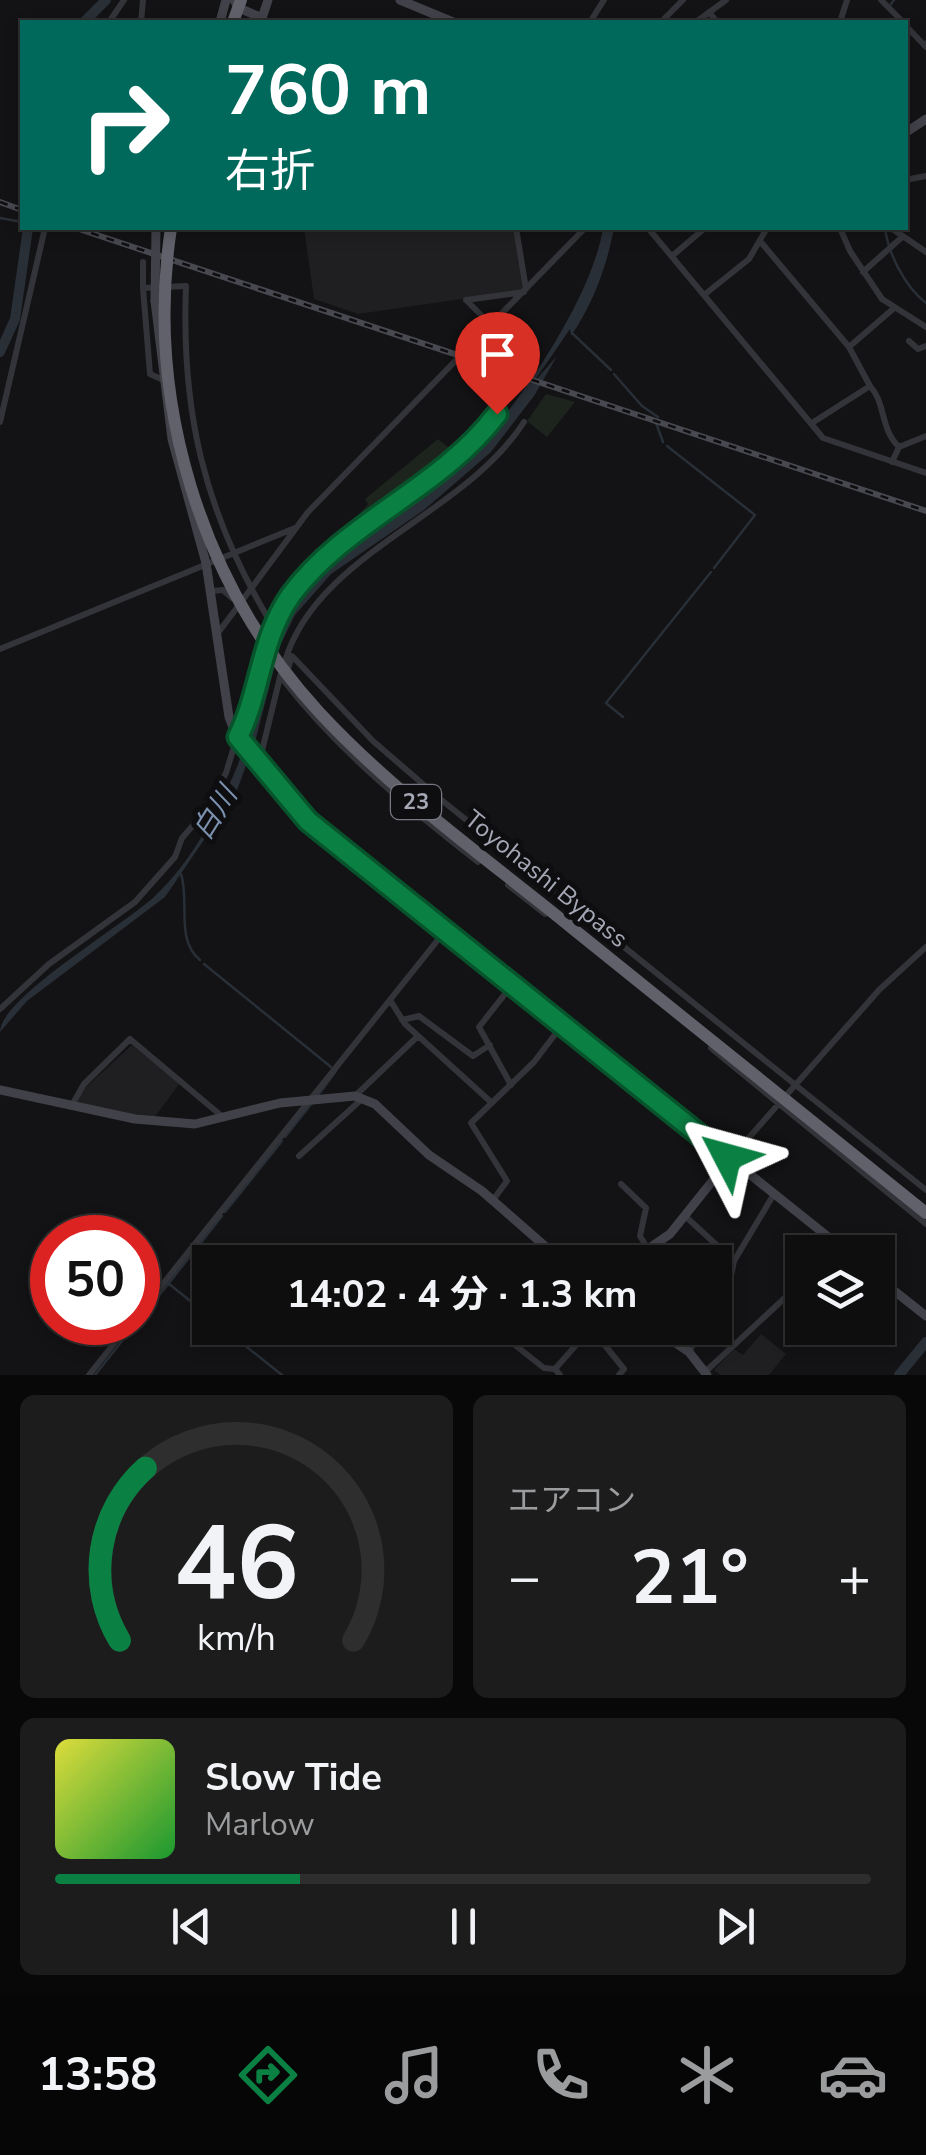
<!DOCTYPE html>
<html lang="ja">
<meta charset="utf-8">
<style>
body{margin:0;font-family:"Nunito Sans","Noto Sans JP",sans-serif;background:#1c1c1d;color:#f1f3f6;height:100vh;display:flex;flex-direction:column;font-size:38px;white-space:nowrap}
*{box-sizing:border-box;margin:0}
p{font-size:32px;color:#9b9c9e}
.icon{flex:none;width:55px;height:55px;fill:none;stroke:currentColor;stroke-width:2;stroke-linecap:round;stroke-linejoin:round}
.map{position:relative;height:1375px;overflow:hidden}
.sheet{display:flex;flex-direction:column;gap:20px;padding:20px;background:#080808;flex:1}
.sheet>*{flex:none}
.banner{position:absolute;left:20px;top:20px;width:888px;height:210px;border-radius:0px;box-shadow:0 5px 15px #0003,0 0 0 2px #2e2e2f;background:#00695c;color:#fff;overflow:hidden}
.fabs{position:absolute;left:785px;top:1235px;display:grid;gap:20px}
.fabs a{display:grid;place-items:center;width:110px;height:110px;border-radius:0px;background:#0e0e0f;box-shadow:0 5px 15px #0003,0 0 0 2px #2e2e2f;font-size:50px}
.speed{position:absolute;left:30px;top:1215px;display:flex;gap:20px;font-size:50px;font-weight:700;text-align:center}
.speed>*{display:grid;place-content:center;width:130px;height:130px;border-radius:50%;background:#0e0e0f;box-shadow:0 5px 15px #0003,0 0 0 2px #2e2e2f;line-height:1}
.speed .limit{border:15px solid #d22;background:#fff;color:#111}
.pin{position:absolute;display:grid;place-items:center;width:85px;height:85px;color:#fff;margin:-102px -42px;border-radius:50% 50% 50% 0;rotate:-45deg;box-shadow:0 0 10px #0007}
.pin .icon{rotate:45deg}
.me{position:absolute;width:110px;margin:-55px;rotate:309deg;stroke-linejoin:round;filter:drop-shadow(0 0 8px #0008)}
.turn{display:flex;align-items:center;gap:35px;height:210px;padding:0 40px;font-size:45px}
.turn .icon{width:130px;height:130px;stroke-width:2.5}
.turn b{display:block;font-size:70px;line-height:85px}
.big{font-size:75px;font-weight:700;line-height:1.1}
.sheet .tile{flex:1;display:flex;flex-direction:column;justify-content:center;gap:15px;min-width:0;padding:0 35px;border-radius:15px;background:#1c1c1d}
.sheet .dial{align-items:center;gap:0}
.dial svg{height:260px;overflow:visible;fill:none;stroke:#2e2e2f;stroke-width:7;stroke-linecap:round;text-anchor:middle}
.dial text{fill:#f1f3f6;stroke:none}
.song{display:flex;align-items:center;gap:30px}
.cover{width:120px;height:120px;border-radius:15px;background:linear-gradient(135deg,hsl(60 70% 55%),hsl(130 70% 35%))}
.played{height:10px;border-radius:5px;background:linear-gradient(90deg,#0b8043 30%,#2e2e2f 30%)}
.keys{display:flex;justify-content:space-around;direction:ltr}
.heat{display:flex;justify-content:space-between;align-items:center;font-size:55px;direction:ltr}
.sheet .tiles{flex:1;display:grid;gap:20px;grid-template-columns:1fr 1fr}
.tile:last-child{grid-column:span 2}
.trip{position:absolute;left:192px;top:1245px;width:540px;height:100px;border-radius:0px;background:#0e0e0f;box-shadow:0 5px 15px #0003,0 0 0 2px #2e2e2f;font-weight:700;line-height:100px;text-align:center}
.tabs{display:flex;height:160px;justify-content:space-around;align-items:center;background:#060606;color:#9b9c9e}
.tabs .icon{width:70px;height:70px}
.tabs .selected{color:#0b8043}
.tabs b{font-size:45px;color:#f1f3f6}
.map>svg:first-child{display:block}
.built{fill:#1f1e21}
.green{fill:#1d241e}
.water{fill:#292f37}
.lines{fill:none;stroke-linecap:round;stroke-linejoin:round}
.stream{stroke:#292f37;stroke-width:2.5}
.river{stroke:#292f37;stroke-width:10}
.street{stroke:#333439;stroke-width:6}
.secondary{stroke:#414249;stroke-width:9}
.rail-casing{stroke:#484950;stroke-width:6}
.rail{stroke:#0e0d0f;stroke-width:2.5;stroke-dasharray:8;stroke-linecap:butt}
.secondary-bridge{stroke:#414249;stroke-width:9}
.highway-bridge{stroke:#60616a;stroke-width:12}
.route-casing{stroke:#07532c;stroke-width:25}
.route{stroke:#0b8043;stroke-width:18}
.labels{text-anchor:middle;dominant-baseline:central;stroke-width:10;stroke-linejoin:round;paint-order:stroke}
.shield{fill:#0e0d0f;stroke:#777982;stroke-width:2.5}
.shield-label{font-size:22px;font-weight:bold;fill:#a4a7b4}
.street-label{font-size:25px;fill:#a4a7b4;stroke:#0e0d0f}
.water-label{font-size:28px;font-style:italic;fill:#7b91af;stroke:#0e0d0f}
</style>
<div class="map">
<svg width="926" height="1375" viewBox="0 0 926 1375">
<rect width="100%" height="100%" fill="#131214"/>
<path class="built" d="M304 228H514L524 290 358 314 314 299Z
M132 1045 180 1083 154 1118 76 1103 86 1087Z
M761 1334 786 1354 769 1375H720L714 1370 734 1349 743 1355Z"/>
<path class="green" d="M546 394 575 402 547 437 527 421Z
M438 439 458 455 371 523 356 518 368 504 365 499Z"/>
<path class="water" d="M603 228H614C607 266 593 304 571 336L570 329 533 383 557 356 534 396 491 452 424 510 331 574 295 615 280 646 256 738 236 793 165 897 27 1001 0 1032C0 998 124 925 155 896 199 855 238 777 253 719 262 687 265 647 284 618 323 560 383 528 437 486 501 437 592 302 603 228Z"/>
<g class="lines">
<path class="stream" d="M891 4 894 0
M926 42V41
M0 218 22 222
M885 228C888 253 905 287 926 303
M573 334 611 370
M614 374 642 406 658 417
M656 423 663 442
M667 446 755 515 714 568
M623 717 606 703 711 572
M181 874C190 901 175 940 200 960
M204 964 331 1067
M319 1094 336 1071
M285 1137 312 1103
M225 1212 282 1141
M168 1283 210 1317
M138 1322 222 1216
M223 1328 282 1375
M489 1328 498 1335
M95 1375 137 1322"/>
<path class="river" d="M84 22 106 0
M0 352 15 319 28 228
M899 1375 926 1342"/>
<path class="street" d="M881 0 903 22
M709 12 717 22
M109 22 124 0
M141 22 143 0
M590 22 604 0
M661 22 683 0
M696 22 726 0
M840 22 847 0
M905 25 926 47
M905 180 926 176
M516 228 526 289
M648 228 823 438 926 473
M840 228 850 251 882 299 926 327
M891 228 926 252
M149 229V228
M760 241 849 347 870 386 812 423
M672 256 705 228
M863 272 901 238
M143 288V262
M704 295 749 259 767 228
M466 300 524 292
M466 300 492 326
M909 341 918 349 926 346
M849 347 893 309
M161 379 150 374 143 288 186 286C181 411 204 510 268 618L261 634
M870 386C886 403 880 429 899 447
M0 422 45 228
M892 462 899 447 926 436
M212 591 223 590 232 598
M218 633 308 512 585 228
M0 649 295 528
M285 661C318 552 464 516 524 422
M259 763 281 673
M478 862C408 807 339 752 284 681L292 656 373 741 439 798 926 1190
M508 885 545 914
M390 1000 405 1024 492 1103
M0 1009 49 964 135 902 175 857 182 838 203 814 226 773 265 645 299 585 328 557 455 462 497 414 495 407
M402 1020 419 1016 473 1056 490 1045
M711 1048 926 1224
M511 1085 479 1027 512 985
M355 1096 418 1036
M72 1105 84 1084 130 1039 224 1118
M299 1156 362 1099
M731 1158 879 990 926 947
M621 1184 646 1208 640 1236 648 1249
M493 1200 507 1181 471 1123 534 1062 563 1024
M685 1216 734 1261
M656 1245 681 1262
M715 1310 728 1291 734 1261 774 1194
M138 1315 445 931
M506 1328 501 1334 544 1368 555 1369 560 1375
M591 1328 624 1369 619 1375
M689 1352 702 1328
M555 1369 591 1328
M705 1372 802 1282
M89 1375 131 1322"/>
<path class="secondary" d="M234 0 239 8 262 18
M400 0 453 22
M261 21 268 0
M220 22 226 0
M905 133 926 119
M155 301 172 439 206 563 229 717 237 737 308 821 847 1252
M0 1090 135 1119 195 1124 280 1103 355 1096 375 1104 429 1155 482 1191 563 1262
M639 1262 648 1249 670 1234 730 1159
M878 1278 926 1316
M654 1328 689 1352 707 1375"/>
<defs>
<path id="rail" d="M0 202 22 210
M76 228 926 511"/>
</defs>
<use href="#rail" class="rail-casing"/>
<use href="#rail" class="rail"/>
<path class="secondary-bridge" d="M155 301 156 228"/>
<path class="highway-bridge" d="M233 22 241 0
M171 228C145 400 200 583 319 712 394 793 486 858 572 928 690 1023 808 1118 926 1213"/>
</g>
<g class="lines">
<defs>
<path id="route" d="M497 414C440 489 346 521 291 595 260 639 261 691 238 737L308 821 727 1157"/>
</defs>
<use href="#route" class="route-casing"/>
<use href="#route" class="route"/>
</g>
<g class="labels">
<rect class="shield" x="391" y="785" width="50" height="34" rx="8"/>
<g class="shield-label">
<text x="416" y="802">23</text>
</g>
<g class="street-label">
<text transform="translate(546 879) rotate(39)">Toyohashi Bypass</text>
</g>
<g class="water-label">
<text transform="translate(215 813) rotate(-58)">白川</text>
</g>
</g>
</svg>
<div class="fabs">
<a><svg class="icon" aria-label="layers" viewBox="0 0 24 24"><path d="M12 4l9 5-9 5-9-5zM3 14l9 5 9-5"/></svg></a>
</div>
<div class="speed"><div class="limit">50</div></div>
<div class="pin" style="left:497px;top:414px;background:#d93025"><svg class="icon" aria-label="arrive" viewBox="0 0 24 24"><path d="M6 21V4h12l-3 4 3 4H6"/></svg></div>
<svg class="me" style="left:727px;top:1157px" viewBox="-20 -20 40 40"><path d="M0-17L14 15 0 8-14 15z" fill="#0b8043" stroke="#fff" stroke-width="4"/></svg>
<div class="trip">14:02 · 4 分 · 1.3 km</div>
<div class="banner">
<div class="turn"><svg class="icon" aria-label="right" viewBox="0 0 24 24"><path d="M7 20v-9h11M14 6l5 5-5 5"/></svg><div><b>760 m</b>右折</div></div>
</div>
</div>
<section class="sheet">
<div class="tiles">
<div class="tile dial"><svg viewBox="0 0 100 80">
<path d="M14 69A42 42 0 1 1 86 69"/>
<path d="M14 69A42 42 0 0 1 22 16" stroke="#0b8043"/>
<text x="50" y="56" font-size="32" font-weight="700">46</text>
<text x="50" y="72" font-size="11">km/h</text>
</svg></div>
<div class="tile"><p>エアコン</p>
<div class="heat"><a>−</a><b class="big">21°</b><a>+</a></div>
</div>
<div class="tile">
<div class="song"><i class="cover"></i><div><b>Slow Tide</b><p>Marlow</p></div></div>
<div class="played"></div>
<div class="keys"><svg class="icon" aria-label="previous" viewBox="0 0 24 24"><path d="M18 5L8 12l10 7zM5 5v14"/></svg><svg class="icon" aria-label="pause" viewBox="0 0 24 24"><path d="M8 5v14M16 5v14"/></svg><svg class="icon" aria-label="next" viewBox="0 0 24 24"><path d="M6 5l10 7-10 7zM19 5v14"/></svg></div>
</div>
</div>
</section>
<nav class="tabs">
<b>13:58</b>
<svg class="icon selected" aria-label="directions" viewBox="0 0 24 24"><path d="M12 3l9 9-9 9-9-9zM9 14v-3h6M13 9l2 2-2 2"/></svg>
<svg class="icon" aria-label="music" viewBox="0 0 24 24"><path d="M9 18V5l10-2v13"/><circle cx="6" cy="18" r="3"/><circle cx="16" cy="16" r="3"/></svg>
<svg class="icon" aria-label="phone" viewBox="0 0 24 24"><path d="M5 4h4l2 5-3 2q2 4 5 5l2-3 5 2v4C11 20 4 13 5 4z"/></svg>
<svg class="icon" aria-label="climate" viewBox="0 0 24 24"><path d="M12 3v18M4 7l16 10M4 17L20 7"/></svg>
<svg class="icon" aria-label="car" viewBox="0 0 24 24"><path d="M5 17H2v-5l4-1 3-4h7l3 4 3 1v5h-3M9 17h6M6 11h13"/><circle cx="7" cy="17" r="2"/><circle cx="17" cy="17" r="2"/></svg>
</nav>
